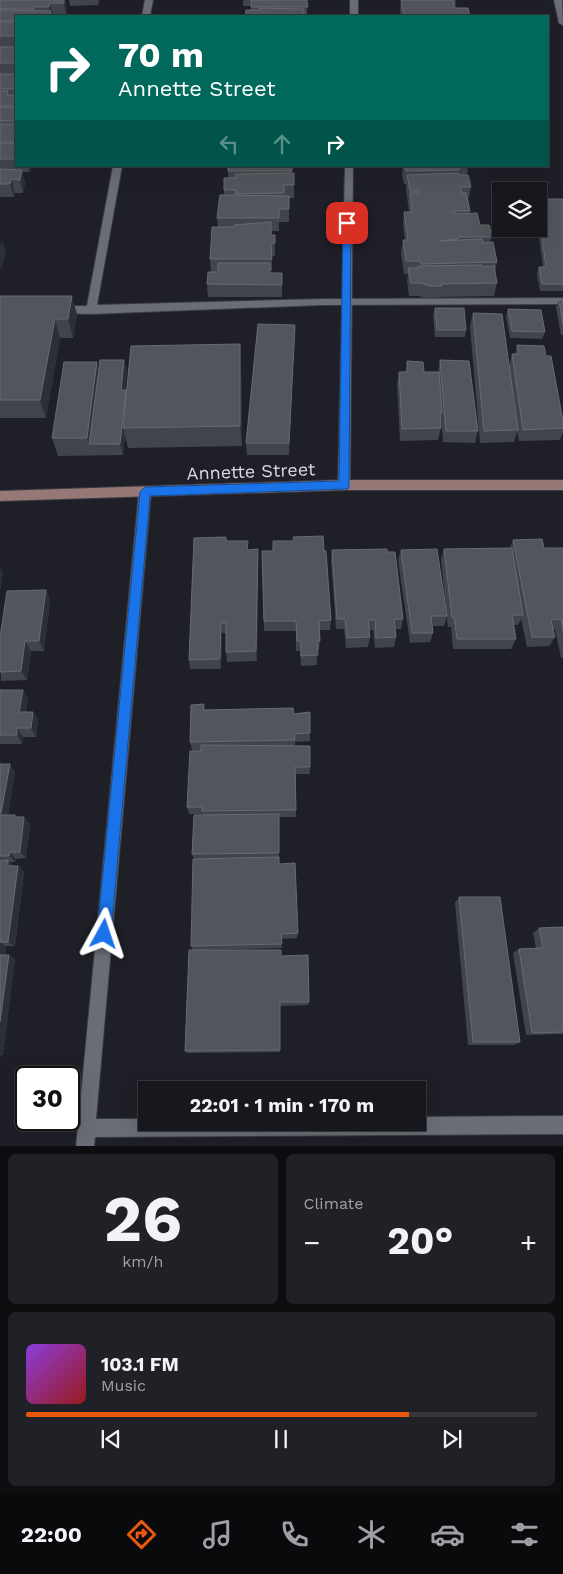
<!DOCTYPE html>
<meta charset="utf-8">
<style>
body{margin:0;font-family:"Work Sans",sans-serif;background:#202126;color:#f1f3f6;height:100vh;display:flex;flex-direction:column;font-size:19px;white-space:nowrap}
*{box-sizing:border-box;margin:0}
p{font-size:16px;color:#9ea0a4}
.icon{flex:none;width:28px;height:28px;fill:none;stroke:currentColor;stroke-width:2;stroke-linecap:round;stroke-linejoin:round}
.map{position:relative;height:1146px;overflow:hidden}
.details{display:flex;flex-direction:column;gap:8px;padding:8px;background:#0d0d10;flex:1}
.details>*{flex:none}
.guide{position:absolute;left:15px;top:15px;width:534px;height:152px;border-radius:0px;box-shadow:0 5px 20px #0002,0 0 0 1px #36373b;background:#00695c;color:#fff;overflow:hidden}
.fabs{position:absolute;left:492px;top:182px;display:grid;gap:10px}
.fabs a{display:grid;place-items:center;width:55px;height:55px;border-radius:0px;background:#17181d;box-shadow:0 5px 20px #0002,0 0 0 1px #36373b;font-size:25px}
.speed{position:absolute;left:15px;top:1066px;display:flex;gap:10px;font-size:25px;font-weight:700;text-align:center}
.speed>*{display:grid;place-content:center;width:65px;height:65px;border-radius:50%;background:#17181d;box-shadow:0 5px 20px #0002,0 0 0 1px #36373b;line-height:1}
.speed .limit{border:2px solid #111;border-radius:8px;background:#fff;color:#111}
.pin{position:absolute;display:grid;place-items:center;width:42px;height:42px;color:#fff;margin:-21px;border-radius:10px;box-shadow:0 2px 8px #0006}
.me{position:absolute;width:55px;margin:-28px;rotate:5deg;stroke-linejoin:round;filter:drop-shadow(0 0 4px #0008)}
.turn{display:flex;align-items:center;gap:18px;height:105px;padding:0 20px;font-size:22px}
.turn .icon{width:65px;height:65px;stroke-width:2.5}
.turn b{display:block;font-size:35px;line-height:42px}
.lanes{display:flex;align-items:center;height:48px;padding:0 20px;background:#0003;justify-content:center;gap:25px;direction:ltr}
.lanes .off{opacity:.35}
.big{font-size:38px;font-weight:700;line-height:1.1}
.details .tile{flex:1;display:flex;flex-direction:column;justify-content:center;gap:8px;min-width:0;padding:0 18px;border-radius:8px;background:#202126}
.details .dial{align-items:center;gap:0}
.dial b{font-size:65px;line-height:1}
.song{display:flex;align-items:center;gap:15px}
.cover{width:60px;height:60px;border-radius:8px;background:linear-gradient(135deg,hsl(270 70% 55%),hsl(0 70% 35%))}
.played{height:5px;border-radius:2px;background:linear-gradient(90deg,#ea580c 75%,#36373b 75%)}
.keys{display:flex;justify-content:space-around;direction:ltr}
.heat{display:flex;justify-content:space-between;align-items:center;font-size:28px;direction:ltr}
.details .tiles{flex:1;display:grid;gap:8px;grid-template-columns:1fr 1fr}
.tile:last-child{grid-column:span 2}
.trip{position:absolute;left:138px;top:1081px;width:288px;height:50px;border-radius:0px;background:#17181d;box-shadow:0 5px 20px #0002,0 0 0 1px #36373b;font-weight:700;line-height:50px;text-align:center}
.tabs{display:flex;height:80px;justify-content:space-around;align-items:center;background:#090a0c;color:#9ea0a4}
.tabs .icon{width:35px;height:35px}
.tabs .selected{color:#ea580c}
.tabs b{font-size:22px;color:#f1f3f6}
.map>svg:first-child{display:block}
.lines{fill:none;stroke-linecap:round;stroke-linejoin:round}
.lane-casing{stroke:#3b3c42;stroke-width:2}
.street-casing{stroke:#3b3c42;stroke-width:2}
.secondary-casing{stroke:#3b3c42;stroke-width:2}
.lane{fill:#6a6d75;fill-rule:evenodd}
.street{fill:#6a6d75;fill-rule:evenodd}
.secondary{fill:#967977;fill-rule:evenodd}
.wall{fill:#42444c}
.shaded-wall{fill:#2d2f37}
.building{fill:#53555c;stroke:#686a71}
.route{fill:#1a73e8;stroke:#114b97}
.labels{text-anchor:middle;dominant-baseline:central;stroke-width:5;stroke-linejoin:round;paint-order:stroke}
.street-label{font-size:18px;fill:#dadbe0;stroke:#1f2027}
</style>
<div class="map">
<svg width="563" height="1147" viewBox="0 0 563 1147">
<rect width="100%" height="100%" fill="#1f2027"/>
<g class="lines">
<defs>
<path id="lane" d="M145 0H153L150 16H142Z
M554 0H562L563 25 559 23Z
M113 166H122L97 305 322 299 563 298V304L322 305 91 314 56 313V307L60 306H87Z"/>
<path id="street" d="M350 0H358V16H350Z
M345 166H353L350 485 348 488H340L338 485Z
M145 487 149 489 151 492 96 1119H146V1122H416V1117L563 1116V1134L95 1137 94 1147H76L139 492 141 489Z"/>
<path id="secondary" d="M344 480H563V490H344L0 501V491Z"/>
</defs>
<use href="#lane" class="lane-casing"/>
<use href="#street" class="street-casing"/>
<use href="#secondary" class="secondary-casing"/>
<use href="#lane" class="lane"/>
<use href="#street" class="street"/>
<use href="#secondary" class="secondary"/>
</g>
<path class="wall" d="M0 0H65L67 11 66 16H16V166H31L30 172H22L25 183 23 193H15L14 197H0Z
M69 0H99L98 5 70 6Z
M243 0H307V16H245L251 10V6H243Z
M401 0H456L455 8 470 16H401L400 12Z
M292 166V173H294V198H289V222H279V231H271V235H275V256H272V271H270V273H282V297H208L207 284 211 272 210 259 218 227 217 218 224 195V190L228 178V171Z
M403 166H468L467 175 471 187 468 200 470 211 469 213 492 237 490 242 497 262 495 272 497 283 494 296 440 297 439 299H428L419 296H409L407 281 408 274H404L401 253 403 240H405L403 225 404 212H409L406 188V184H404L402 175Z
M539 199H563V291H540L537 274 539 267H543L539 237H537L536 229H539Z
M0 296 77 314 73 338H60L46 418H0Z
M559 300H563V335H561L556 307Z
M435 308 466 330 465 337H435L433 315Z
M508 309 545 332 542 339 510 338 506 316Z
M473 313 509 366 512 354H515L517 345 546 356 563 421V432L560 440 519 441 517 432 514 442 480 443 470 326Z
M295 325 289 455H247L246 443Z
M240 344 241 365 242 446 128 448 125 436 123 455 58 456 52 438 97 362 98 368 124 360 127 372 125 390H126Z
M440 360 478 431 475 443 443 442 441 417 440 420 441 428 438 440 400 441 397 384 399 372H405L407 361 424 372H438Z
M226 537 227 541 248 550 258 560 257 661 227 662 226 652V633H222L221 669H190L189 660Z
M513 540 544 548H563V657L561 658 555 629H553L555 637 549 646 527 647 521 619 518 625H514L516 639 511 649H453L451 627H448L441 559 444 549 510 548Z
M273 541 324 551 331 620 330 630H319L320 641 319 650H317V665L301 666 300 651H296V631H264L262 551H273Z
M332 550 403 619 401 629H395L396 637 394 647 375 648 373 630H369L370 637 368 647 346 648 344 629H336L331 560Z
M401 550 447 616 444 626H432L433 633 430 642 410 643 398 560Z
M46 590 50 600 44 651H31L27 680 1 681 0 637Z
M0 690 28 699 26 712H33L38 720 36 737H23L22 744H0Z
M204 704 205 710 294 714 310 733V741L295 742V746L310 767V774H296V817H279V864L298 933 297 938 281 939 282 948 202 950 281 956 309 1002 308 1005 280 1006V1052L187 1053 185 1051 193 950 191 946 194 859 192 854 203 815V814H189L187 807 201 751 192 750 190 742Z
M0 764H10L15 772 8 815 17 817 30 824 26 858 16 859 15 862H10L14 866H18L24 872 15 946H6L5 955H9L15 959 3 1055H0Z
M459 897 520 1042 514 1045H468L455 903Z
M563 927V1034L526 1035 513 953 519 949 536 948 533 933 539 928Z"/>
<path class="shaded-wall" d="M64 0H65L67 11 66 16 64 3Z
M50 3 53 16H50L51 13 49 7Z
M28 166H31L30 172Z
M22 170 25 183 23 193 20 180Z
M11 179 15 193 14 197 10 184Z
M2 240 6 252 1 271 0 267V246Z
M72 296 77 314 73 338 68 319Z
M55 319 60 338 46 418 40 400Z
M240 344 241 365 242 446 240 426Z
M124 360 127 372 124 402 121 390Z
M97 362 101 380 89 444 87 438Z
M126 390 128 403 123 428 125 436 123 455 120 444Z
M258 549V560L257 661 256 651Z
M0 567 3 573 0 592Z
M46 590 50 600 44 651 39 641Z
M221 623 222 633 221 669 220 659Z
M25 641 31 651 27 680 21 671Z
M23 690 28 699 24 721 19 712Z
M33 712 38 720 36 737 31 728Z
M17 728 23 737 22 744 17 735Z
M10 764 15 772 7 820 1 813Z
M24 817 30 824 26 858 20 852Z
M10 852 16 859 15 862 9 856Z
M8 860 14 866H8Z
M18 866 24 872 15 946 8 942Z
M0 942 6 946 5 956 0 953Z
M9 955 15 959 3 1055 0 1054V1022Z"/>
<path class="building" d="M0 0H64V3H50L49 7H34V9H0Z
M251 0H307L308 7H251Z
M401 0H453L455 8H468L470 16H404Z
M260 8 304 9V16H245L246 10H259Z
M0 10 51 11 50 16H16V21H0Z
M0 22H16V36H0Z
M0 47H16V63H0Z
M0 74H16V89H0Z
M0 91H8L7 95H16V106H0Z
M0 107H16V121H0Z
M0 124H16V137L15 142H0Z
M0 143H16V159H0Z
M228 166H292V171H228Z
M405 166H468H459V170L406 171Z
M0 169 22 170 20 180 11 179 10 184H0Z
M294 173V185H284V193L235 194 236 190H224V178H236V174Z
M458 173 459 175H468L471 187H461L462 193H466L470 211H452L456 214 477 213 480 225H489L492 237H460L457 239 440 241 482 239 483 243 493 242 497 262 421 264 420 261H406L403 240H408L404 212H412L410 193H419V191H410L407 175Z
M220 195 289 196V209H279V218H217Z
M539 199H563V284H542L539 267H546L541 229H539Z
M271 222V235H275V243H271L272 259H210L212 227H234V225Z
M218 263H270V273H282V285L207 284 208 272H218Z
M482 265V267L494 266 497 283 441 284 442 286H430L421 283H411L408 268H418V266Z
M0 296H72L68 319H55L40 400H0Z
M559 300H563V325Z
M435 308H464L466 330H437Z
M508 309 541 310 545 332 512 331Z
M473 313 502 314 518 430 484 431Z
M258 324 295 325 289 443H246Z
M240 344V426L123 428 131 346Z
M517 345 544 346 546 356H551L563 421V428L523 430 512 354H519Z
M100 360H124L121 390H126L120 444H89Z
M440 360 469 361 478 431H446Z
M407 361 423 362 424 372H439L442 413 440 412 441 428 402 429 399 372H408Z
M64 362H97L87 438H52Z
M323 536 324 551H326L331 620 319 621 320 641H317L318 655 301 656V641H297L296 621H264L262 551H273V541H294L293 537Z
M226 537V541H248L247 550 258 549 256 651 226 652V623H221L220 659 189 660 194 538Z
M542 539 544 548H563V631L561 619 551 620 555 637H532L513 540Z
M512 548 523 615H512L516 639H457L454 617H452L444 549Z
M387 549V552H395L403 619H394L396 637 376 638 375 620H368L370 637 347 638 345 619H337L332 550Z
M437 549 447 616H431L433 633H412L401 550Z
M46 590 39 641H25L21 671 0 672V637L7 591Z
M0 690H23L19 712H33L31 728H17V735H0Z
M204 704 203 710 293 708 294 714 310 712V733L294 734 295 740 190 742 191 705Z
M201 745 310 746V767H295L296 810 202 811V807H187L190 751H201Z
M0 764H10L1 813H0Z
M279 814V853L192 854 194 815Z
M0 815H15V817H24L20 852H10L9 856H0Z
M279 857V864L295 863 298 933 281 934 282 944 191 946 193 859Z
M8 860V866H18L8 942H0V861Z
M459 897H500L520 1042H473Z
M563 927V1032L532 1033 519 949 543 948 539 928Z
M189 950H281V956L308 955 309 1002H280V1050L185 1051Z
M0 955H9L0 1022Z"/>
<path class="route" d="M347 220 351 223 349 486 348 489 150 496 111 934 109 940 104 942 99 940 97 934 140 492 145 487 339 481 343 223Z"/>
<g class="labels">
<g class="street-label">
<text transform="translate(251 471) rotate(-2)">Annette Street</text>
</g>
</g>
</svg>
<div class="fabs">
<a><svg class="icon" aria-label="layers" viewBox="0 0 24 24"><path d="M12 4l9 5-9 5-9-5zM3 14l9 5 9-5"/></svg></a>
</div>
<div class="speed"><div class="limit">30</div></div>
<div class="pin" style="left:347px;top:223px;background:#d93025"><svg class="icon" aria-label="arrive" viewBox="0 0 24 24"><path d="M6 21V4h12l-3 4 3 4H6"/></svg></div>
<svg class="me" style="left:104px;top:934px" viewBox="-20 -20 40 40"><path d="M0-17L14 15 0 8-14 15z" fill="#1a73e8" stroke="#fff" stroke-width="4"/></svg>
<div class="trip">22:01 · 1 min · 170 m</div>
<div class="guide">
<div class="turn"><svg class="icon" aria-label="right" viewBox="0 0 24 24"><path d="M7 20v-9h11M14 6l5 5-5 5"/></svg><div><b>70 m</b>Annette Street</div></div>
<div class="lanes"><svg class="icon off" aria-label="left" viewBox="0 0 24 24"><path d="M17 20v-9H6M10 6l-5 5 5 5"/></svg><svg class="icon off" aria-label="ahead" viewBox="0 0 24 24"><path d="M12 20V5M6 11l6-6 6 6"/></svg><svg class="icon" aria-label="right" viewBox="0 0 24 24"><path d="M7 20v-9h11M14 6l5 5-5 5"/></svg></div>
</div>
</div>
<section class="details">
<div class="tiles">
<div class="tile dial"><b>26</b><p>km/h</p></div>
<div class="tile"><p>Climate</p>
<div class="heat"><a>−</a><b class="big">20°</b><a>+</a></div>
</div>
<div class="tile">
<div class="song"><i class="cover"></i><div><b>103.1 FM</b><p>Music</p></div></div>
<div class="played"></div>
<div class="keys"><svg class="icon" aria-label="previous" viewBox="0 0 24 24"><path d="M18 5L8 12l10 7zM5 5v14"/></svg><svg class="icon" aria-label="pause" viewBox="0 0 24 24"><path d="M8 5v14M16 5v14"/></svg><svg class="icon" aria-label="next" viewBox="0 0 24 24"><path d="M6 5l10 7-10 7zM19 5v14"/></svg></div>
</div>
</div>
</section>
<nav class="tabs">
<b>22:00</b>
<svg class="icon selected" aria-label="directions" viewBox="0 0 24 24"><path d="M12 3l9 9-9 9-9-9zM9 14v-3h6M13 9l2 2-2 2"/></svg>
<svg class="icon" aria-label="music" viewBox="0 0 24 24"><path d="M9 18V5l10-2v13"/><circle cx="6" cy="18" r="3"/><circle cx="16" cy="16" r="3"/></svg>
<svg class="icon" aria-label="phone" viewBox="0 0 24 24"><path d="M5 4h4l2 5-3 2q2 4 5 5l2-3 5 2v4C11 20 4 13 5 4z"/></svg>
<svg class="icon" aria-label="climate" viewBox="0 0 24 24"><path d="M12 3v18M4 7l16 10M4 17L20 7"/></svg>
<svg class="icon" aria-label="car" viewBox="0 0 24 24"><path d="M5 17H2v-5l4-1 3-4h7l3 4 3 1v5h-3M9 17h6M6 11h13"/><circle cx="7" cy="17" r="2"/><circle cx="17" cy="17" r="2"/></svg>
<svg class="icon" aria-label="filters" viewBox="0 0 24 24"><path d="M4 7h16M4 17h16"/><circle cx="9" cy="7" r="2"/><circle cx="15" cy="17" r="2"/></svg>
</nav>
